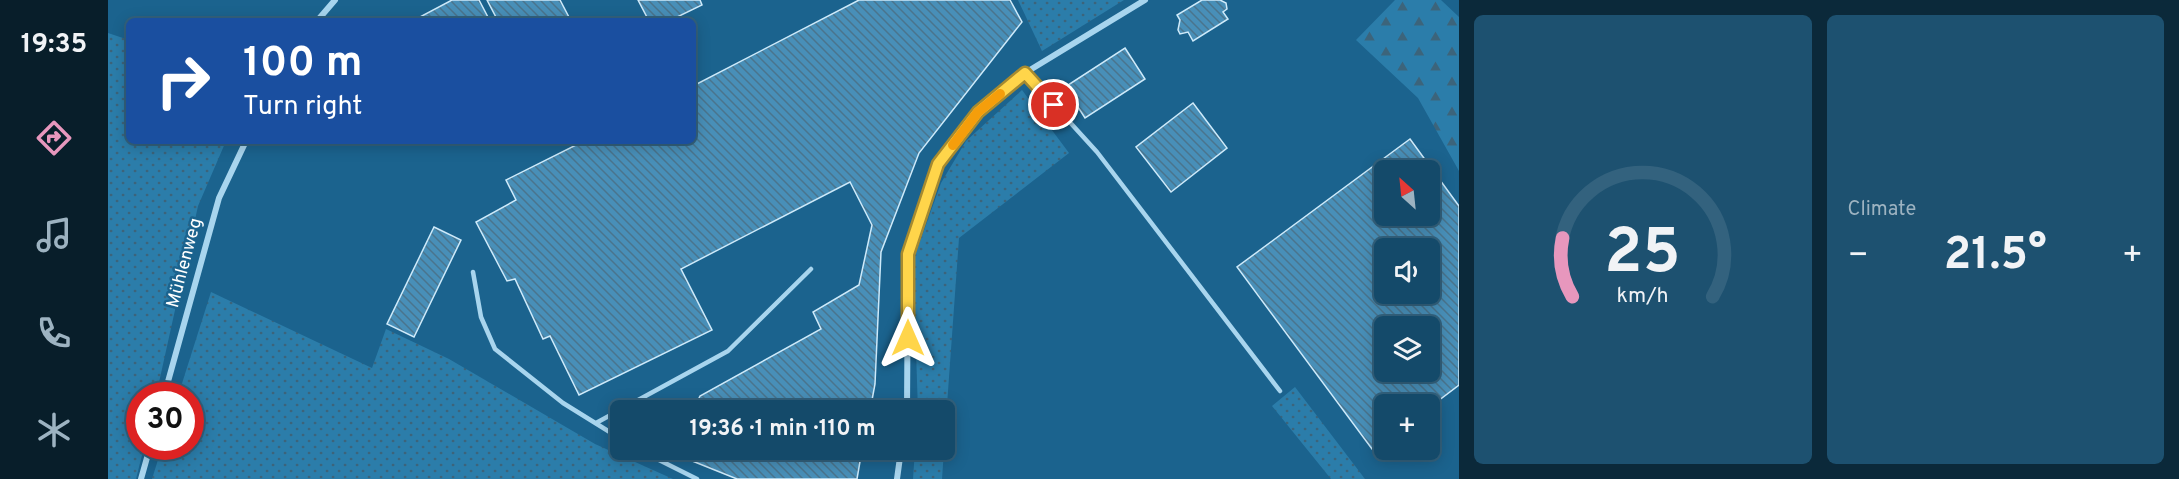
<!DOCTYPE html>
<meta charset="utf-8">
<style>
body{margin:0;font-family:Overpass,sans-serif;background:#1d5170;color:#f1f3f6;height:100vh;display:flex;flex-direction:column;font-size:22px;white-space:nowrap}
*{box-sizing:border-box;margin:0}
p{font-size:20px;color:#9db3c1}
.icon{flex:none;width:33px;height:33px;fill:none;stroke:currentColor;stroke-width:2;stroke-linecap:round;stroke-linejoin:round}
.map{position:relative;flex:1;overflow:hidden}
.side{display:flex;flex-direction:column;gap:15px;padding:15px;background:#0b293a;width:720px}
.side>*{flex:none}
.hud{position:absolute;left:18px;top:18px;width:570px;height:126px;border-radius:9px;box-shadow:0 3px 15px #0003,0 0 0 2px #33627e;background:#1a4fa0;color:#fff;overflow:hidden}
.needle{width:39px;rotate:333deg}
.tools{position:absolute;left:1266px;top:160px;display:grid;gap:12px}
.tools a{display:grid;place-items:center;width:66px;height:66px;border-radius:9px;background:#144a6a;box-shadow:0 3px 15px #0003,0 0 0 2px #33627e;font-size:30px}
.speed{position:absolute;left:18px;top:382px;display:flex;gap:12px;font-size:30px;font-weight:700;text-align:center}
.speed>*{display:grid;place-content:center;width:78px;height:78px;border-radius:50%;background:#144a6a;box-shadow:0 3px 15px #0003,0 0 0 2px #33627e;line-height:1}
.speed .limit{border:9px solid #d22;background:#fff;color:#111}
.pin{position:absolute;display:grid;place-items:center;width:51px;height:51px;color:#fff;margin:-26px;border:3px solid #fff;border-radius:50%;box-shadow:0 2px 6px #0007}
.me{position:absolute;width:66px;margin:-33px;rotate:0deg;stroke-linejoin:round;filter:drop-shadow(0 0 4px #0008)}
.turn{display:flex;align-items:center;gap:21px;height:126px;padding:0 18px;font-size:27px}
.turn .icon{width:78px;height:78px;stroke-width:2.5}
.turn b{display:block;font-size:42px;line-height:51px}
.big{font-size:45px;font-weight:700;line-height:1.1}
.side .tile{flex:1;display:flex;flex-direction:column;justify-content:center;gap:9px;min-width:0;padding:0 21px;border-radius:9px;background:#1d5170}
.side .dial{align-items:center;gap:0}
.dial svg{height:156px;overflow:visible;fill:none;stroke:#33627e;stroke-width:7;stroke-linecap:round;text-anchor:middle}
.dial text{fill:#f1f3f6;stroke:none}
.heat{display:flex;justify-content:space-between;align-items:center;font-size:33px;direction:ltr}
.side .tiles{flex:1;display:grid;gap:15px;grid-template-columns:repeat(2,1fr)}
.trip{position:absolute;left:502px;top:400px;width:345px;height:60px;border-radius:9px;background:#144a6a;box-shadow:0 3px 15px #0003,0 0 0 2px #33627e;font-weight:700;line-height:60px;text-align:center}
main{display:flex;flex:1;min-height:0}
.tabs{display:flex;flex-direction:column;width:108px;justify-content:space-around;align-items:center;background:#081e2a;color:#9db3c1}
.tabs .icon{width:42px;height:42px}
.tabs .selected{color:#e797bd}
.tabs b{font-size:27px;color:#f1f3f6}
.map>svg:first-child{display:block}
.grass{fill:url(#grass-dots)}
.forest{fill:url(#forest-firs)}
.building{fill:url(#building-back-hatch);stroke:#ceeafa;stroke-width:1.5;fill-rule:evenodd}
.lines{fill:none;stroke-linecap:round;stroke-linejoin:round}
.service{stroke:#a8d5ee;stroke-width:4.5}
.minor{stroke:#a8d5ee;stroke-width:6}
.route-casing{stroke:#a68a30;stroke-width:15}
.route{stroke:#ffd54a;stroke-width:10}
.slow{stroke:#f59e0b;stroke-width:10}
.labels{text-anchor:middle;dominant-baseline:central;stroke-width:5;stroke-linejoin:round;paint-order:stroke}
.street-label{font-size:18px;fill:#fff;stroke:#1b638e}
</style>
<main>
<nav class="tabs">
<b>19:35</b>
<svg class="icon selected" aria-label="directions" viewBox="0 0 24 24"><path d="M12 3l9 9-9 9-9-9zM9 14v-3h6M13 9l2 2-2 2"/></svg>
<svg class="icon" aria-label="music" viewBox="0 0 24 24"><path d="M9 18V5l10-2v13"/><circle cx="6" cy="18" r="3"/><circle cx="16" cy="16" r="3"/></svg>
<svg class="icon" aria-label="phone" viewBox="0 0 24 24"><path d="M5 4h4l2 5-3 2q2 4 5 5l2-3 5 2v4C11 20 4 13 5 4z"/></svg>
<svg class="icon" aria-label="climate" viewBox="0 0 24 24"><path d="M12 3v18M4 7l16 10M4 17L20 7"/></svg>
</nav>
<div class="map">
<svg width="1351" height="479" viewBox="0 0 1351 479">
<defs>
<pattern id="grass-dots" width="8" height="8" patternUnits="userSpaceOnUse" patternTransform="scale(1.5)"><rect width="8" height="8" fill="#2b7daa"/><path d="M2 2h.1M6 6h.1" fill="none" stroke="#3c647b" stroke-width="1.8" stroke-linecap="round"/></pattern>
<pattern id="forest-firs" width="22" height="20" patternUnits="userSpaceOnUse" patternTransform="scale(1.5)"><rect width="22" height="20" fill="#2b7daa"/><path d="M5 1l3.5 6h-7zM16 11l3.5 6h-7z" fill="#3c647b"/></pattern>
<pattern id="building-back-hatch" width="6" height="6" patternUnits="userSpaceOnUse" patternTransform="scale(1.5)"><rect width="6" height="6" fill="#488fb8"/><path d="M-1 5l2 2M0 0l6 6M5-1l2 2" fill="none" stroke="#4a748d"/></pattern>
</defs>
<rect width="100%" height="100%" fill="#1b638e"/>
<path class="grass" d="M910 0H1016L934 51Z
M0 33 21 40V141H118L90 206 48 396H32V447H36L28 479H0Z
M914 90 961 153 851 238 837 433V411H810L805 261 833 183 858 141Z
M103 292 264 368 278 329 341 359 487 444 565 479H44L54 447H82V396H70Z
M1187 387 1257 479H1223L1164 406Z
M807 450H836L834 479H805Z"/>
<path class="forest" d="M1287 0H1333L1351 17V171L1310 98 1248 40Z"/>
<path class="building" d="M344 0H371L382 21H309L308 19Z
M379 0H452L463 21H390Z
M530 0H592L594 5 561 21H541Z
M751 0H902L914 22 811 153 773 252 767 384 762 411H585L592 396 713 329 705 312 751 285 764 225 742 182 573 269 604 330 471 395 442 336 435 339 407 279 399 281 368 222 408 200 398 180 476 141H585V81L587 85Z
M1094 0H1112L1118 3 1119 9 1115 12 1120 19 1085 41 1080 32 1072 34 1070 30 1072 20 1069 15Z
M1017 48 1037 79 977 118 957 87Z
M1085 103 1119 148 1063 192 1028 147Z
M1302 139 1351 206V385L1322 407 1276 405V440L1264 449 1129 267ZM1276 171H1322V216H1276ZM1276 249H1322V294H1276ZM1276 327H1322V372H1276Z
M326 227 353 240 306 337 279 324Z
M569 450H754L749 479H629L567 454Z"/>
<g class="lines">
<path class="service" d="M917 73 989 152 1172 391
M365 272 373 317 387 349 455 403 513 439
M488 423 620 351 703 269
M531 450 589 479"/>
<path class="minor" d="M209 21 227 0
M56 396 111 198 138 141
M799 411 800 254 829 164 870 113 917 73 1037 0
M33 479 42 447
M789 479 793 450"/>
</g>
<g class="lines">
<defs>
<path id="route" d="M800 338V254L830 164 870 112 917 73 946 105"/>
</defs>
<use href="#route" class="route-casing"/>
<use href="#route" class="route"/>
<path class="slow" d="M845 145 870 112 892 94"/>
</g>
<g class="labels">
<g class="street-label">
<text transform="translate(77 263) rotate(-75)">Mühlenweg</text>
</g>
</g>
</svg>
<div class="tools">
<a><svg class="needle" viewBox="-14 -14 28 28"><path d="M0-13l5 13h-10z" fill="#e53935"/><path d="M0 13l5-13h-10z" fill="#9db3c1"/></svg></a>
<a><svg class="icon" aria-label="sound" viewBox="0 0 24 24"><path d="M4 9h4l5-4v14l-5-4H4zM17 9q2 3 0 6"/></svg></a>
<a><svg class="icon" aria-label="layers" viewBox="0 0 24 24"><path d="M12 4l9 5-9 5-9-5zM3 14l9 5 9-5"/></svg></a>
<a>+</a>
</div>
<div class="speed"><div class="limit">30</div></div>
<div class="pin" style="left:946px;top:105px;background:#d93025"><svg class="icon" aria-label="arrive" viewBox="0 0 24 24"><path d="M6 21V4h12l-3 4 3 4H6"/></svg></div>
<svg class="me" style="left:800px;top:338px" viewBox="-20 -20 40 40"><path d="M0-17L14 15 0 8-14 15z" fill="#ffd54a" stroke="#fff" stroke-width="4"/></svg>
<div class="trip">19:36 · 1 min · 110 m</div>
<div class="hud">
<div class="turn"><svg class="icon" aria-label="right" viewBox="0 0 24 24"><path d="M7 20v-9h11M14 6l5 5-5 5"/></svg><div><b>100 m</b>Turn right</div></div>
</div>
</div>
<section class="side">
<div class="tiles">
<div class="tile dial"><svg viewBox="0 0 100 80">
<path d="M14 69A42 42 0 1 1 86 69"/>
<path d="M14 69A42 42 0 0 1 9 39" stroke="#e797bd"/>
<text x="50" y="56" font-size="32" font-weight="700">25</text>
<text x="50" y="72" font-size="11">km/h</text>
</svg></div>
<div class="tile"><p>Climate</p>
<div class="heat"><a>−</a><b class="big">21.5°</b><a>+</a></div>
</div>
</div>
</section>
</main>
